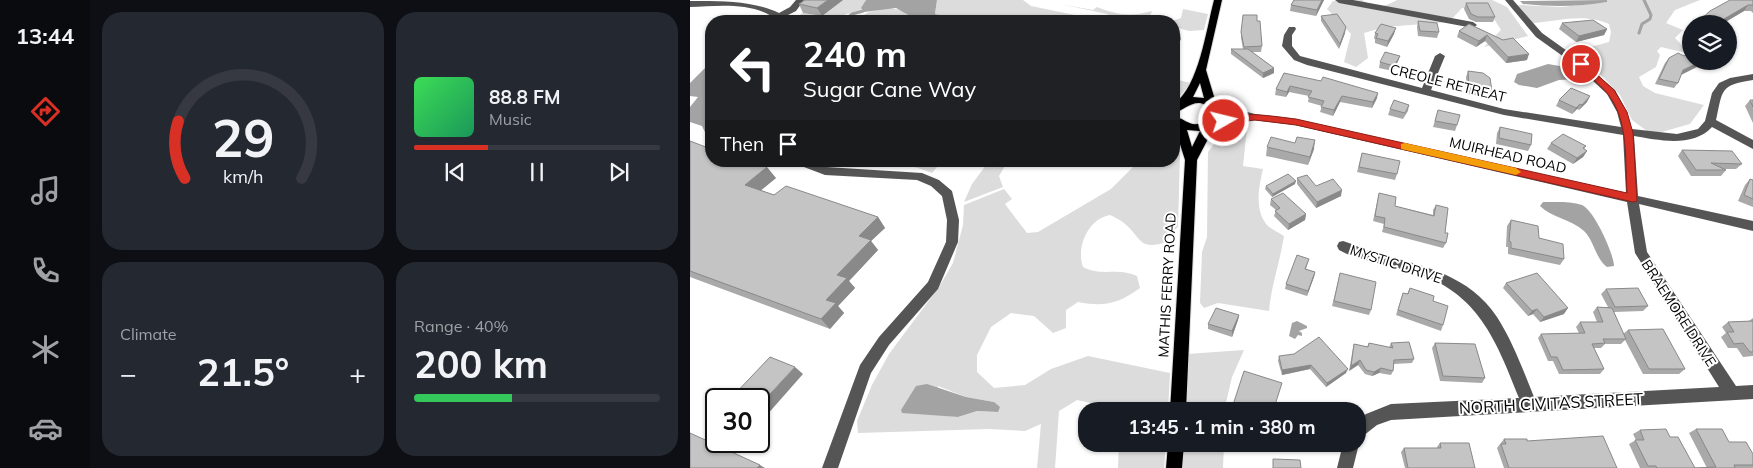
<!DOCTYPE html>
<meta charset="utf-8">
<style>
body{margin:0;font-family:Mulish,sans-serif;background:#242831;color:#f1f3f6;height:100vh;display:flex;flex-direction:column;font-size:19px;white-space:nowrap}
*{box-sizing:border-box;margin:0}
p{font-size:16px;color:#9ea1a6}
.icon{flex:none;width:28px;height:28px;fill:none;stroke:currentColor;stroke-width:2;stroke-linecap:round;stroke-linejoin:round}
.map{position:relative;flex:1;overflow:hidden}
.drawer{display:flex;flex-direction:column;gap:12px;padding:12px;background:#0d0f14;width:600px}
.drawer>*{flex:none}
.banner{position:absolute;left:15px;top:15px;width:475px;height:152px;border-radius:20px;box-shadow:0 1px 4px #0004;background:#202124;color:#fff;overflow:hidden}
.buttons{position:absolute;left:992px;top:15px;display:grid;gap:10px}
.buttons a{display:grid;place-items:center;width:55px;height:55px;border-radius:50%;background:#171b24;box-shadow:0 1px 4px #0004;font-size:25px}
.speed{position:absolute;left:15px;top:388px;display:flex;gap:10px;font-size:25px;font-weight:700;text-align:center}
.speed>*{display:grid;place-content:center;width:65px;height:65px;border-radius:50%;background:#171b24;box-shadow:0 1px 4px #0004;line-height:1}
.speed .limit{border:2px solid #111;border-radius:8px;background:#fff;color:#111}
.pin{position:absolute;display:grid;place-items:center;width:42px;height:42px;color:#fff;margin:-21px;border:2px solid #fff;border-radius:50%;box-shadow:0 1px 5px #0007}
.me{position:absolute;width:55px;margin:-28px;rotate:82deg;stroke-linejoin:round;filter:drop-shadow(0 0 4px #0008)}
.turn{display:flex;align-items:center;gap:18px;height:105px;padding:0 15px;font-size:22px}
.turn .icon{width:65px;height:65px;stroke-width:2.5}
.turn b{display:block;font-size:35px;line-height:42px}
.then{display:flex;align-items:center;height:48px;padding:0 15px;background:#0003;gap:10px;font-size:19px}
.big{font-size:38px;font-weight:700;line-height:1.1}
.drawer .widget{flex:1;display:flex;flex-direction:column;justify-content:center;gap:8px;min-width:0;padding:0 18px;border-radius:20px;background:#242831}
.drawer .dial{align-items:center;gap:0}
.dial svg{height:130px;overflow:visible;fill:none;stroke:#363941;stroke-width:7;stroke-linecap:round;text-anchor:middle}
.dial text{fill:#f1f3f6;stroke:none}
.song{display:flex;align-items:center;gap:15px}
.cover{width:60px;height:60px;border-radius:8px;background:linear-gradient(135deg,hsl(130 70% 55%),hsl(150 70% 35%))}
.played{height:5px;border-radius:2px;background:linear-gradient(90deg,#d93025 30%,#363941 30%)}
.keys{display:flex;justify-content:space-around;direction:ltr}
.heat{display:flex;justify-content:space-between;align-items:center;font-size:28px;direction:ltr}
.charge{height:8px;border-radius:4px;background:linear-gradient(90deg,#34c759 40%,#363941 0)}
.drawer .tiles{flex:1;display:grid;gap:12px;grid-template-columns:repeat(2,1fr)}
.trip{position:absolute;left:388px;top:402px;width:288px;height:50px;border-radius:20px;background:#171b24;box-shadow:0 1px 4px #0004;font-weight:700;line-height:50px;text-align:center}
main{display:flex;flex:1;min-height:0}
.tabs{display:flex;flex-direction:column;width:90px;justify-content:space-around;align-items:center;background:#090b0e;color:#9ea1a6}
.tabs .icon{width:35px;height:35px}
.tabs .active{color:#d93025}
.tabs b{font-size:22px;color:#f1f3f6}
.map>svg:first-child{display:block}
.green{fill:#dcdcdc;fill-rule:evenodd}
.water{fill:#a3a3a3}
.lines{fill:none;stroke-linecap:round;stroke-linejoin:round}
.stream{stroke:#a3a3a3;stroke-width:3}
.major-casing{stroke:#dbdbdb;stroke-width:2}
.minor{fill:#555;fill-rule:evenodd}
.major{fill:#000;fill-rule:evenodd}
.wall{fill:#a9a9a9}
.shaded-wall{fill:#898989}
.building{fill:#c4c4c4;stroke:#898989}
.route{fill:#d93025;stroke:#8d1f18}
.slow{fill:#f59e0b}
.labels{text-anchor:middle;dominant-baseline:central;stroke-width:4;stroke-linejoin:round;paint-order:stroke}
.street-label{font-size:14px;fill:#000;stroke:#fff}
.near-street-label{font-size:16px;fill:#000;stroke:#fff}
</style>
<main>
<nav class="tabs">
<b>13:44</b>
<svg class="icon active" aria-label="directions" viewBox="0 0 24 24"><path d="M12 3l9 9-9 9-9-9zM9 14v-3h6M13 9l2 2-2 2"/></svg>
<svg class="icon" aria-label="music" viewBox="0 0 24 24"><path d="M9 18V5l10-2v13"/><circle cx="6" cy="18" r="3"/><circle cx="16" cy="16" r="3"/></svg>
<svg class="icon" aria-label="phone" viewBox="0 0 24 24"><path d="M5 4h4l2 5-3 2q2 4 5 5l2-3 5 2v4C11 20 4 13 5 4z"/></svg>
<svg class="icon" aria-label="climate" viewBox="0 0 24 24"><path d="M12 3v18M4 7l16 10M4 17L20 7"/></svg>
<svg class="icon" aria-label="car" viewBox="0 0 24 24"><path d="M5 17H2v-5l4-1 3-4h7l3 4 3 1v5h-3M9 17h6M6 11h13"/><circle cx="7" cy="17" r="2"/><circle cx="17" cy="17" r="2"/></svg>
</nav>
<section class="drawer">
<div class="tiles">
<div class="widget dial"><svg viewBox="0 0 100 80">
<path d="M14 69A42 42 0 1 1 86 69"/>
<path d="M14 69A42 42 0 0 1 10 34" stroke="#d93025"/>
<text x="50" y="56" font-size="32" font-weight="700">29</text>
<text x="50" y="72" font-size="11">km/h</text>
</svg></div>
<div class="widget">
<div class="song"><i class="cover"></i><div><b>88.8 FM</b><p>Music</p></div></div>
<div class="played"></div>
<div class="keys"><svg class="icon" aria-label="previous" viewBox="0 0 24 24"><path d="M18 5L8 12l10 7zM5 5v14"/></svg><svg class="icon" aria-label="pause" viewBox="0 0 24 24"><path d="M8 5v14M16 5v14"/></svg><svg class="icon" aria-label="next" viewBox="0 0 24 24"><path d="M6 5l10 7-10 7zM19 5v14"/></svg></div>
</div>
<div class="widget"><p>Climate</p>
<div class="heat"><a>−</a><b class="big">21.5°</b><a>+</a></div>
</div>
<div class="widget"><p>Range · 40%</p><b class="big">200 km</b><div class="charge"></div></div>
</div>
</section>
<div class="map">
<svg width="1063" height="468" viewBox="0 0 1063 468">
<rect width="100%" height="100%" fill="#fff"/>
<path class="green" d="M153 0H176L171 10 156 14 143 21H100L113 13 132 16Z
M247 0H333L341 6 414 21H277L245 14Z
M672 0C686 9 692 8 707 0H802L817 7 838 36 794 47 811 30 797 8H772L759 22 695 27 674 33 678 58 666 67 654 62 661 34 637 9 643 1Z
M917 0H1010L985 10 976 23 993 30 985 38 997 50 992 52 971 47 967 51 970 55 966 67 949 77 953 86 965 93 1014 105 1000 124 968 133 957 131 942 120 930 95 906 70 889 58V50L919 42 921 32 919 24C893 13 869 21 843 23L828 5 872 7 917 2Z
M370 4 403 10 407 7C428 15 440 17 462 11L460 16 482 21 491 18 493 9 518 14 514 30 499 31 484 27V21L425 20 417 14Z
M198 8 212 10 229 21H164L179 12Z
M484 79 501 83 484 103Z
M557 128 553 166 573 169C569 186 564 210 577 225 581 229 589 233 594 236 590 262 581 286 579 311L528 303 514 308 510 303 512 252 517 237 518 152 530 136 540 130Z
M484 133 490 154 488 227 480 233 477 242C448 251 452 238 434 223 430 220 425 217 420 215 398 219 386 247 393 267 412 277 426 267 447 276L450 288C428 304 414 307 388 302L376 310V328L363 333 344 316 321 313 301 327 287 355V372L304 388 335 385 361 369 398 356 480 373 478 411H415L410 405 387 400 369 411 365 468H347L351 424 335 431 299 429 168 433 167 421 182 385 199 354 249 287 263 263 273 225 274 205 314 189 322 199 315 204 337 233 348 232 421 189 449 161H484ZM248 386 276 397 304 402 308 412 287 411 268 417 247 415Z
M141 161H252L242 173 225 167H170Z
M299 161H323L315 166 309 176 313 187 274 202 282 184Z
M554 350 542 377 534 411H494L497 354Z
M429 444H476L474 468H428Z
M492 444H534L533 468H491Z"/>
<path class="water" d="M176 0H247L245 14 277 21H229L206 8 174 12 171 8Z
M917 0V2C888 7 862 7 833 4L830 1Z
M20 63H21V133L15 132 12 126 0 122V107L8 97 0 96V83Z
M858 64 881 68 890 79 869 80 847 88 829 85 824 82 827 74Z
M853 202C865 202 881 201 892 205 904 210 924 254 924 266L917 267C905 258 905 242 894 231 881 219 862 218 850 206Z
M607 321 617 326V328L609 331 612 333V336L608 335 605 339 599 336 602 323Z
M237 384 276 397 304 402 310 407 308 412 287 411 268 417 212 413 211 410 226 386Z"/>
<g class="lines">
<path class="stream" d="M154 21 162 14 173 11
M949 33 952 24 960 19 961 15 954 0"/>
<defs>
<path id="major" d="M524 0H532L516 70 526 103 532 112 507 160 496 411H480L495 160 484 125V116C498 120 500 129 517 121L522 112C509 93 497 109 484 113V104C509 86 516 30 524 0ZM510 83 514 98 503 97ZM497 130 510 131 502 147Z
M478 444H494L492 468H476Z"/>
</defs>
<use href="#major" class="major-casing"/>
<path class="minor" d="M106 0H114L106 11 94 17 97 21H88C65 1 28 6 0 7V1C30 1 61 0 89 13L100 7Z
M645 0H663L783 22 787 25 783 28 649 3Z
M815 0H823L852 33 894 63 925 90 937 112 942 129 987 134 1008 129 1015 121 1022 93 1029 83 1040 78 1063 74V80C1029 85 1033 90 1026 120L1063 140V149L1022 127C1003 148 968 140 944 136L948 196 1063 221V231L949 204 957 252 1046 386 1063 385V399L701 420 687 425 668 440 669 444 663 468H647L653 444H666V422L676 414 701 404 829 398C806 340 788 292 723 272 701 266 679 262 657 254L649 250 647 246 649 242 653 241C663 244 672 249 682 252 729 265 778 273 807 317 823 342 833 370 844 397L1029 387 945 253 937 202 605 125 562 120 521 126 516 123 521 120 548 116 519 108V104L523 103 565 114 605 119 936 193 933 135 814 115 617 65 604 60 592 46 594 35 599 27H605L606 29 602 35V46L610 56 732 88 745 56 750 53 755 56 741 90 814 109 931 127 927 112 917 94 888 67 846 37Z
M105 161H121L136 167 232 173 249 180 262 191 269 220 268 242 248 289 199 345 181 373 148 468H132L170 365 189 337 238 282 256 242 257 220 252 196 241 186 227 180 135 175 106 164Z"/>
<use href="#major" class="major"/>
</g>
<path class="wall" d="M153 0 132 16 113 13 109 4Z
M604 0H634L626 16 600 11 601 5Z
M1063 0V13L1061 11H1054L1032 24H1007L1009 21Z
M776 3 805 17 803 22H786L779 19 774 9Z
M631 16 655 33 649 49 631 21Z
M567 21 572 46 571 52H562L584 68V73L573 78 541 54V49H553L551 38V32Z
M728 21 749 32 747 38 728 36 727 27Z
M872 23 917 29 914 35 886 42 869 29Z
M779 24 813 40 837 60 816 63 795 41 786 47 767 37 769 31Z
M685 33 704 34 697 47 685 43V39H684Z
M710 56 708 61 703 71 689 68 690 62Z
M994 56 991 75 988 83 984 88 965 84 975 63 979 58Z
M778 71 802 91 799 97 777 94 776 77Z
M594 73 687 98 682 108 650 102 643 116 630 112 632 106 618 102 619 96 599 92 596 97 585 95 586 89Z
M869 100 897 102 889 110 887 109 882 114 866 106Z
M1060 100H1063V123L1055 106Z
M719 105 718 111 713 119 698 115 700 109Z
M748 110 767 125 765 131 743 127Z
M810 127 841 145 838 151 806 144 807 133Z
M0 141 86 178 71 190 84 195 188 217 195 228 181 241 188 250 159 281 165 288 148 306 154 313 140 329 0 277Z
M605 143 624 149 618 165 576 156 577 147Z
M861 143 896 146 894 149 897 151 893 157 883 164 857 149Z
M992 150 1052 164 1046 169H1034L1036 170 1031 176H1001L988 156Z
M672 153 707 174 705 180 667 172Z
M607 178 626 186 651 196 626 208 607 184Z
M1060 179 1063 180V207L1048 201 1055 185Z
M605 184 582 197 575 189 576 186Z
M689 193 705 206 743 215V210L746 205 755 233 756 243 753 248 692 232 694 224 683 221Z
M581 199 616 214 615 220 598 230 584 216 586 210 580 205Z
M821 220 849 238 874 259 870 265 818 254V247H816L817 226Z
M619 259 616 269 625 272 624 277 617 296 595 289 596 284Z
M650 273 681 310 679 315 642 306Z
M816 283 874 314 850 322 843 314 838 316 813 288Z
M720 288 743 301 753 325 751 331 706 315 713 293 717 294Z
M916 289 958 306 953 311 924 312 933 334 938 330 995 369 989 374H953L935 340 931 344H915L911 348H904L914 369 910 374H869L863 361H858L848 338 851 334 889 333 886 327 890 322H907L903 312 907 307H918L911 294Z
M549 315 548 320 542 337 518 329V324Z
M1063 318V356L1053 357 1047 348H1038L1031 337 1036 333 1032 327 1038 322 1059 321Z
M679 343 699 348 701 343 724 359 722 363 704 364 703 371 701 375 689 373 682 376 675 374 668 365 659 371 663 348 664 344 677 347Z
M745 343 795 378 792 383 750 381 742 348Z
M589 356 656 373 636 387 620 369 592 375 588 361Z
M1006 429 1039 442 1063 454V468H950L939 444 946 440 943 434 950 430 980 437 1005 468H1017L999 433Z
M814 439 837 441 927 468H814L807 448Z
M750 443 785 468H715L711 452 714 448H747V447Z"/>
<path class="shaded-wall" d="M138 0H153L132 16 127 8Z
M632 0H634L626 16 627 10Z
M1058 5 1054 11 1032 24H1029L1034 19Z
M656 27 655 33 649 49 650 44Z
M706 28 704 34 697 47 698 41Z
M917 29 914 35 886 42 889 36Z
M490 34 491 39 484 53V46Z
M797 35 795 41 786 47 789 41Z
M1046 44 1042 50 1039 52V48Z
M839 54 837 60 816 63 818 57Z
M710 56 708 61 703 71 704 66Z
M1012 61H1019L989 76 993 70Z
M584 68V73L573 78V73Z
M600 86 599 92 596 97 597 92Z
M688 93 687 98 682 108 683 102Z
M652 96 650 102 643 116 644 110Z
M900 96 897 102 889 110 892 105Z
M890 104 887 109 882 114 886 108Z
M625 140 624 149 618 165 620 157Z
M897 151 893 157 883 164 887 158Z
M77 167 86 178 64 196 55 185Z
M606 181 605 184 582 197 583 194Z
M652 190 651 196 626 208 627 202Z
M616 214 615 220 598 230 599 224Z
M188 217 195 228 181 241 188 250 159 281 165 288 148 306 154 313 140 329 131 319 136 300 147 275 169 236Z
M625 272 624 277 617 296 618 291Z
M878 308 874 314 850 322 854 317Z
M847 309 843 314 838 316 842 311Z
M549 315 548 320 542 337V331Z
M670 360 668 365 659 371 661 366Z
M621 365 620 369 592 375V370Z
M105 367 113 374 76 416 69 411V406Z
M691 368 689 373 682 376 684 372Z
M658 369 656 373 636 387 637 383Z
M70 465 75 468H67Z"/>
<path class="building" d="M115 0H138L127 8 109 4Z
M604 0H632L627 10 601 5Z
M1040 0H1063V5H1058L1034 19 1029 24H1016L1009 21 1020 11Z
M776 3H798L805 17H788L781 14Z
M647 14 656 27 650 44 631 16Z
M553 15H567V21H570L572 46 554 47 551 32Z
M903 20 917 29 889 36 872 23Z
M728 21 747 23 749 32 730 31Z
M691 24 706 28 698 41 686 38 688 34 685 33Z
M779 24 813 40 823 38 839 54 818 57 797 35 789 41 769 31Z
M484 33 490 34 484 46Z
M1039 41 1046 44 1039 48Z
M541 49H558L584 68 573 73Z
M695 52 710 56 704 66 690 62Z
M1001 52V61H1012L993 70 988 83 969 79 979 58 988 53 994 56Z
M778 71 793 73 800 78 802 91 779 88Z
M594 73 631 81 633 77 688 93 683 102 652 96 644 110 631 107 634 101 618 97 622 91 600 86 597 92 586 89Z
M881 88 900 96 892 105 890 104 886 108 869 100Z
M704 100 719 105 715 113 700 109Z
M1060 100H1063V107Z
M748 110 770 115 767 125 745 121Z
M810 127 842 134 841 145 809 138Z
M873 134 896 146 893 148 897 151 887 158 861 143Z
M581 137 605 143 607 137 625 140 620 157 577 147Z
M0 141 21 149V161H59L77 167 55 185 84 195 96 186 188 217 169 236 181 240 147 275 157 278 136 300 146 303 131 319 0 271Z
M992 150 1042 151 1052 164 1021 163 1036 170H1006Z
M672 153 710 161 707 174 669 167Z
M598 174 606 181 583 194 576 186Z
M617 175 626 186 643 179 652 190 627 202 607 178Z
M1060 179 1063 180V199L1054 195Z
M593 193 616 214 599 224 585 211 590 208 581 199Z
M689 193 706 197 705 206 744 216 746 205 758 208 755 233H758L756 243 694 227 695 218 685 216Z
M821 220 848 226 849 238 873 244 874 259 821 248V242L819 241Z
M607 255 619 259 615 269 625 272 618 291 596 284Z
M650 273 686 282 681 310 644 301Z
M847 273 878 308 854 317 847 309 842 311 816 283Z
M720 288 744 296 743 301 758 306 753 325 708 310 713 293 718 294Z
M948 288 958 306 925 307 916 289Z
M907 307 922 308 936 339H913L915 343 902 344 914 369 873 370 867 357H861L851 334 895 333 890 322H913Z
M526 308 549 315 542 331 518 324Z
M1063 321V352H1060L1053 343 1044 344 1037 332H1044L1038 322Z
M973 329 995 369H959L938 330Z
M629 337 658 369 637 383 621 365 592 370 589 356 604 354Z
M719 342 724 359 704 360 703 371 691 368 684 372 676 370 670 360 661 366 664 344 678 347 679 343 703 348 701 343Z
M745 343 785 344 795 378 753 376Z
M80 357 105 367 69 406V399H43L41 398Z
M554 371 592 383 583 411H541Z
M976 429 980 437H988L1005 468 1026 467 1006 429H1032L1039 442H1056L1063 454V465H1044L1045 468H967L966 466H958L945 440H954L950 430Z
M0 433 70 465 67 468H0Z
M913 436 927 468H819L811 444H816L814 439H837V441Z
M750 443H779L785 468H718L714 448H751Z
M583 459 610 460 611 468H583Z"/>
<path class="route" d="M888 63H894L924 90 937 112 943 133 947 201 943 202 606 125 565 120 534 124 530 121C544 109 587 117 606 119L937 193C935 161 939 119 917 93 909 83 897 75 888 66Z"/>
<path class="slow" d="M715 143 826 168 831 172 826 175 711 149V144Z"/>
<g class="labels">
<g class="street-label">
<text transform="translate(758 83) rotate(14)">CREOLE RETREAT</text>
<text transform="translate(818 155) rotate(13)">MUIRHEAD ROAD</text>
<text transform="translate(706 264) rotate(18)">MYSTIC DRIVE</text>
<text transform="translate(477 285) rotate(-87)">MATHIS FERRY ROAD</text>
<text transform="translate(989 313) rotate(57)">BRAEMORE DRIVE</text>
</g>
<g class="near-street-label">
<text transform="translate(861 403) rotate(-3)">NORTH CIVITAS STREET</text>
</g>
</g>
</svg>
<div class="buttons">
<a><svg class="icon" aria-label="layers" viewBox="0 0 24 24"><path d="M12 4l9 5-9 5-9-5zM3 14l9 5 9-5"/></svg></a>
</div>
<div class="speed"><div class="limit">30</div></div>
<div class="pin" style="left:891px;top:64px;background:#d93025"><svg class="icon" aria-label="arrive" viewBox="0 0 24 24"><path d="M6 21V4h12l-3 4 3 4H6"/></svg></div>
<svg class="me" style="left:534px;top:121px" viewBox="-20 -20 40 40"><circle r="17" fill="#d93025" stroke="#fff" stroke-width="3"/><path d="M0-11L8 9 0 5-8 9z" fill="#fff"/></svg>
<div class="trip">13:45 · 1 min · 380 m</div>
<div class="banner">
<div class="turn"><svg class="icon" aria-label="left" viewBox="0 0 24 24"><path d="M17 20v-9H6M10 6l-5 5 5 5"/></svg><div><b>240 m</b>Sugar Cane Way</div></div>
<div class="then">Then<svg class="icon" aria-label="arrive" viewBox="0 0 24 24"><path d="M6 21V4h12l-3 4 3 4H6"/></svg></div>
</div>
</div>
</main>
